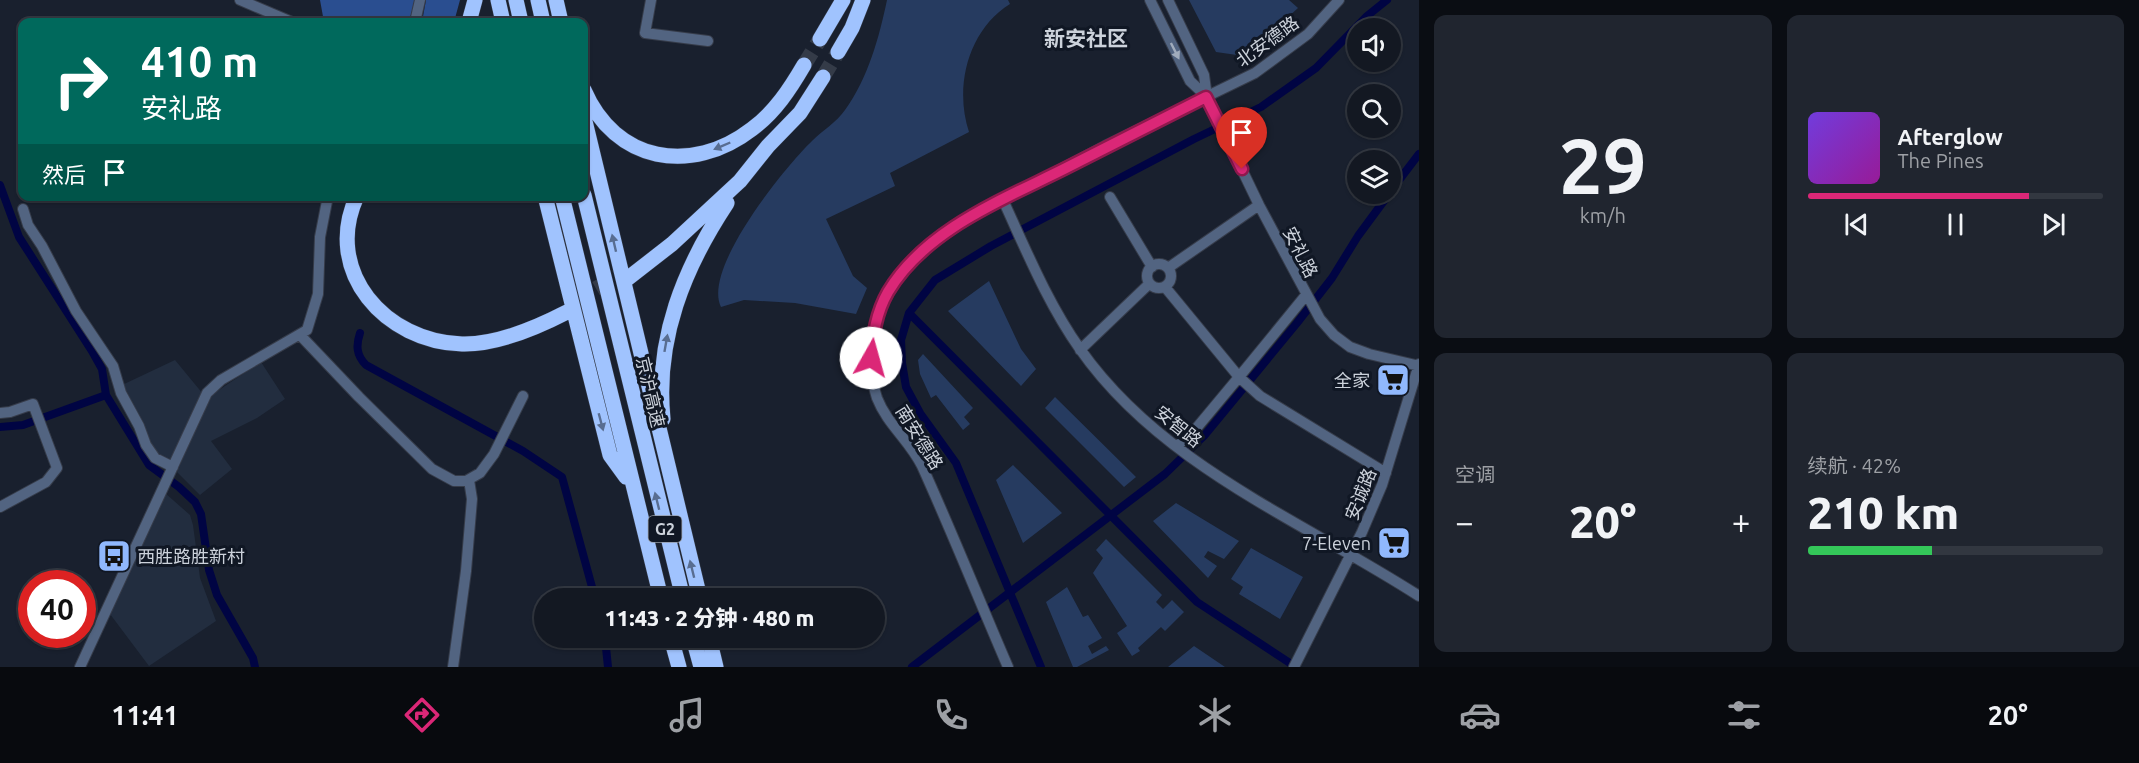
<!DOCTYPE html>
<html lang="zh">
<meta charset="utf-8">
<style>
body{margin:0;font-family:Ubuntu,"Noto Sans SC",sans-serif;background:#20252f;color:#f1f3f6;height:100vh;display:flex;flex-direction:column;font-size:22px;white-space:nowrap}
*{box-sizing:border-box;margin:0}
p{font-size:20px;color:#9da0a5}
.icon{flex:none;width:33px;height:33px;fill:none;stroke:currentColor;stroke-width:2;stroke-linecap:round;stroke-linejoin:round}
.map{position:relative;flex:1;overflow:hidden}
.details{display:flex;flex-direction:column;gap:15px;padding:15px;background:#0a0d13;width:720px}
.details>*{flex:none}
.guide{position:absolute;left:18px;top:18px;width:570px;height:183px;border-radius:12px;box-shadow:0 2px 4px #0004,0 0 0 2px #323740;background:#00695c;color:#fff;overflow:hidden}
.controls{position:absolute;left:1347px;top:18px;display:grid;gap:12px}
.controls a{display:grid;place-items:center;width:54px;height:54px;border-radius:50%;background:#131822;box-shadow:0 2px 4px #0004,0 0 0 2px #323740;font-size:30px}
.speed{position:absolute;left:18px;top:570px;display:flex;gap:12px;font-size:30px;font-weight:700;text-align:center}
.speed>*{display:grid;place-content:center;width:78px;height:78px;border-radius:50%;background:#131822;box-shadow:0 2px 4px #0004,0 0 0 2px #323740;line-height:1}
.speed .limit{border:9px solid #d22;background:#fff;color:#111}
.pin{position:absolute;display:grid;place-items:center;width:51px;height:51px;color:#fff;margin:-62px -26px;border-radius:50% 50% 50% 0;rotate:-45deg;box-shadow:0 0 6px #0007}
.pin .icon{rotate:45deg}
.me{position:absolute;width:66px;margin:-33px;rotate:7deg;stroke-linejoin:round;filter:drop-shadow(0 0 4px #0008)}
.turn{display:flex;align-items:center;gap:21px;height:126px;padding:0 24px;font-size:27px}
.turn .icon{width:78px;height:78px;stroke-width:2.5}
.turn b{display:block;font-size:42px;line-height:51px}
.then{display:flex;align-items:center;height:57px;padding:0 24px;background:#0003;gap:12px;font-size:22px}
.big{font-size:45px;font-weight:800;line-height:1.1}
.details .widget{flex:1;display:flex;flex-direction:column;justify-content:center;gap:9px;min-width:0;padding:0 21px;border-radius:12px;background:#20252f}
.details .dial{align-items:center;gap:0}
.dial b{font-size:78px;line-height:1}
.song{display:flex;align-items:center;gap:18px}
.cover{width:72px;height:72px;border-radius:9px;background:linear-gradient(135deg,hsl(260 70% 55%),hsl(300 70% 35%))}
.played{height:6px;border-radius:3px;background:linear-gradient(90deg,#db2777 75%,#323740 75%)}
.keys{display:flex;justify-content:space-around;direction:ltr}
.heat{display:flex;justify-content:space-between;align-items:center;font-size:33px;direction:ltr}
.charge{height:9px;border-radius:4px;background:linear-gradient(90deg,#34c759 42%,#323740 0)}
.details .tiles{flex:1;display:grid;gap:15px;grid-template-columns:repeat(2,1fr)}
.trip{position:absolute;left:534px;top:588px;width:351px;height:60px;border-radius:30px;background:#131822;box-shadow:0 2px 4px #0004,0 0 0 2px #323740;font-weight:800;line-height:60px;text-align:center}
.tabs{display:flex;height:96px;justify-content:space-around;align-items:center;background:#080a0e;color:#9da0a5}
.tabs .icon{width:42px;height:42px}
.tabs .selected{color:#db2777}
.tabs b{font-size:27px;color:#f1f3f6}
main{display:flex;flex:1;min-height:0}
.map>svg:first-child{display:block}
.built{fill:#222d3f}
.green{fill:#263b60}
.forest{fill:#2a4e90}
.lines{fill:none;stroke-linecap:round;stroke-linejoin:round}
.canal{stroke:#000443;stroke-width:8}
.highway-tunnel{stroke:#343b48;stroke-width:15;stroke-dasharray:15 8;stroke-linecap:butt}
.minor-casing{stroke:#363c4a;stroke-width:12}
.highway-casing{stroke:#363c4a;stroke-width:16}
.minor{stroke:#526481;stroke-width:10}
.highway{stroke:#a0c3fe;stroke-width:15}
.oneway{fill:#a1acbc}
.oneway2{fill:#586d91}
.route-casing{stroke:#8e194d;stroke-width:15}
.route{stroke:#db2777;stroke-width:10}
.labels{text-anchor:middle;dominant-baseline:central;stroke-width:6;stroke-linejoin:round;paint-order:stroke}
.shield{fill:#101724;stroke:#949aa4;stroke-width:1.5}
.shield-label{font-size:16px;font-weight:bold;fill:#ccd2db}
.street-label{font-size:18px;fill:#ccd2db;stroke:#101724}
.poi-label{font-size:18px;fill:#ccd2db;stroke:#101724;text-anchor:end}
.quarter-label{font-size:21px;font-weight:bold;fill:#ccd2db;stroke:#101724}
</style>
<main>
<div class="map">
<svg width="1419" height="667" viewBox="0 0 1419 667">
<rect width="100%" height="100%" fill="#19202e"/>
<path class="built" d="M175 360 203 394 171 463 157 455 120 386Z
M261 362 285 399 257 418 211 441 232 469 200 495 177 472 194 432 213 394Z
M165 493 190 515 193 525 200 578 216 621 149 666 110 614Z"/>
<path class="green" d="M887 0H1008L1010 4C968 30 954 87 969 132L890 173 895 186 826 219 853 276 867 288 856 314 795 303 744 300 721 307C702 269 784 168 812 141 823 130 836 123 845 110 868 78 879 38 887 0Z
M1189 0H1289L1298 8 1266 37 1237 55 1216 52Z
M989 281 1021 349 1036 369 1021 386 948 311Z
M923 354 973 408 964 417 970 424 963 430 936 395 931 398 920 374 918 360Z
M1055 397 1136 477 1124 487 1045 408Z
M1013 465 1062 513 1023 543 996 480Z
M1176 503 1239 541 1224 559 1208 551 1204 557 1217 566 1208 578 1153 521Z
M1106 539 1162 595 1156 602 1163 609 1172 600 1184 612 1165 631 1161 627 1138 648 1140 651 1132 656 1117 633 1127 626 1093 573 1103 558 1096 550Z
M1251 548 1303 577 1280 619 1239 594 1243 587 1231 579Z
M1067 587 1083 617 1088 615 1102 638 1088 646 1092 654 1106 646 1109 650 1077 667H1073L1046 602Z
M1194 646 1225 667H1168Z"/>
<path class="forest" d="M320 0H415L409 22H324Z
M426 0H460L454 22H422Z"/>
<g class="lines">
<path class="canal" d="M0 185 19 237 92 351 102 369 106 395 149 465 179 487 195 502 201 514 209 570 217 595 253 658 255 667
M1390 192 1419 154
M909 313 1197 602 1296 667
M360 333C356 345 356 355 366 365L523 451 562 477 595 598
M0 427 23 425 106 395
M605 638 608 667
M912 667 1165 474 1204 436 1297 323 1332 278 1358 236 1389 194
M1041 667 956 463 920 413 906 387 902 363 901 340 909 313 935 280 991 246 1194 139 1261 107 1316 68 1367 16 1387 0"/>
<path class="highway-tunnel" d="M804 65 820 39
M823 77 838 52
M576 300 625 272"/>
<defs>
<path id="minor" d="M240 0 292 22
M651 0 645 33 708 41
M1150 0 1190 81 1207 97 1259 205 1320 319 1334 335 1350 347 1369 354 1419 366
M1168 0 1204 75 1207 97
M1339 0 1308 34 1255 73 1105 146 1003 200C1026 250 1048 304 1080 349 1162 466 1303 521 1419 596
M415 22 420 0
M1110 197 1152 267
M23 209 28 225 42 246 76 311 113 366 121 393 139 426 146 445 155 458 173 467
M1147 276a12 12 0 1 1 24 0a12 12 0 1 1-24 0Z
M1168 268 1259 205
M1165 287 1239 377 1306 295
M300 335 359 397 432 469 454 481H466L480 473 494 454 523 396
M1080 350 1149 284
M0 413 10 412 33 404 57 468 46 482 0 507
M1177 446 1194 431 1239 377 1260 396 1386 473
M80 667 207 393 221 380 307 330 318 294 320 237 328 196
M453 667 466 571 472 499 469 480
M1008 667C979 600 952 532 922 466 910 441 887 424 877 398 871 381 871 362 872 344 880 269 947 228 1008 197
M1294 667 1362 532 1382 485 1419 364"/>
<path id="highway" d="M498 0 503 22
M516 0 521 22
M538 0 543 22
M556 0 561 22
M469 22 475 0
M820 39 843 0
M838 52 852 28 863 0
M584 90C615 162 691 176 752 129 775 112 790 89 804 65
M584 117 700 598
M584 195 683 598
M357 196C322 272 386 342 462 344 497 345 536 328 567 312
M545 196 610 455 626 477
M562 196 661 598
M627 279 672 244 740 181 768 146 800 113 823 77
M663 419C655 339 684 268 727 203
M671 638 679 667
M693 638 701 667
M709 638 716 667"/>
</defs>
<use href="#minor" class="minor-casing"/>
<use href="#highway" class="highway-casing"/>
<use href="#minor" class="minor"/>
<use href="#highway" class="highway"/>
</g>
<defs><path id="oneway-solid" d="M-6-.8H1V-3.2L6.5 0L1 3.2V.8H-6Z" transform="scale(1.5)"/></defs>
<use class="oneway" href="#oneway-solid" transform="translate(1175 51) rotate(63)"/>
<g class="oneway2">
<use href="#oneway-solid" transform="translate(722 146) rotate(157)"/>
<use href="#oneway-solid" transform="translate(614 243) rotate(-103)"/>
<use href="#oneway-solid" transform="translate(666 343) rotate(-80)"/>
<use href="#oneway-solid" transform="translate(601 422) rotate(75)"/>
<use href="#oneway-solid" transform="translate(657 501) rotate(-104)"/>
<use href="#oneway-solid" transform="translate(692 569) rotate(-104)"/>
</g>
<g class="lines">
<defs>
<path id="route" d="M871 358C873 335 876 313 888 292 925 230 1002 200 1064 169 1112 145 1159 121 1206 97L1242 169"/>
</defs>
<use href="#route" class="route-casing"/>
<use href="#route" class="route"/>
</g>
<defs>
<symbol id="supermarket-square" viewBox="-11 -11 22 22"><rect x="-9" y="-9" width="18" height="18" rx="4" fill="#90b8fd" stroke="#101724"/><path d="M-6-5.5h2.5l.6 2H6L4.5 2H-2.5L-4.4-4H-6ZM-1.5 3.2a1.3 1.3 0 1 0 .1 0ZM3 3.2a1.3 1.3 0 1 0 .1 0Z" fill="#111"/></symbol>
<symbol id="bus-square" viewBox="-11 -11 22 22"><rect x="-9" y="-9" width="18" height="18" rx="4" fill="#90b8fd" stroke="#101724"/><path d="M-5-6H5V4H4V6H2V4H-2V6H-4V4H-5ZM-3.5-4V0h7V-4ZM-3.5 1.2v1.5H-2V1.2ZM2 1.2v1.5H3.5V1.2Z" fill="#111"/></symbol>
</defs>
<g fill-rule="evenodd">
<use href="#supermarket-square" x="1374" y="361" width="38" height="38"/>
<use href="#supermarket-square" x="1375" y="524" width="38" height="38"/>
<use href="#bus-square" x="95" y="537" width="38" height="38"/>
</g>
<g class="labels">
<rect class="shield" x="648.5" y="516" width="33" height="26" rx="4.5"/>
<g class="shield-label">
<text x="665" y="529">G2</text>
</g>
<g class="street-label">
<text transform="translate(1267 41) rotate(-36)">北安德路</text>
<text transform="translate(1301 252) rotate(63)">安礼路</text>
<text transform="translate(651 392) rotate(77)">京沪高速</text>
<text transform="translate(1179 426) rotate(39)">安智路</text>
<text transform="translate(920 437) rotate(58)">南安德路</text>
<text transform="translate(1360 494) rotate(-68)">安诚路</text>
</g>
<g class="poi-label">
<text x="1370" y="380">全家</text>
<text x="1371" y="543">7-Eleven</text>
<text x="137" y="556" text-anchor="start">西胜路胜新村</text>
</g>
<g class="quarter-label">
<text x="1086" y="38">新安社区</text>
</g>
</g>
</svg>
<div class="controls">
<a><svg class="icon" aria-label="sound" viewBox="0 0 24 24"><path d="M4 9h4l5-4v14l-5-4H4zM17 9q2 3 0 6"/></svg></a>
<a><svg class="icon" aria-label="search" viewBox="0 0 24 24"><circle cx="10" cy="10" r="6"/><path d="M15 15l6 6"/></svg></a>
<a><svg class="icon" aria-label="layers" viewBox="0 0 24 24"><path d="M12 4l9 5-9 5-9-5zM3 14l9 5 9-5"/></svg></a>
</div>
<div class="speed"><div class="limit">40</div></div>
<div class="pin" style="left:1242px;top:169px;background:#d93025"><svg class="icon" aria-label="arrive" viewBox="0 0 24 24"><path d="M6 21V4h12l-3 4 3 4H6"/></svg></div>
<svg class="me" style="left:871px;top:358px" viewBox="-20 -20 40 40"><circle r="19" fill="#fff"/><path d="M0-13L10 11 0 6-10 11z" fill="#db2777"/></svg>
<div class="trip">11:43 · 2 分钟 · 480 m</div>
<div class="guide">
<div class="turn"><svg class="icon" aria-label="right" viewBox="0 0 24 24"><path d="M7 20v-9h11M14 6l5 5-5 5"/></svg><div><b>410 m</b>安礼路</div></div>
<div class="then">然后<svg class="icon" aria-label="arrive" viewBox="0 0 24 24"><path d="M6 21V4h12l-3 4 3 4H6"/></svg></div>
</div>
</div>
<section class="details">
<div class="tiles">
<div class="widget dial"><b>29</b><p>km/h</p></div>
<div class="widget">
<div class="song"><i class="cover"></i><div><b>Afterglow</b><p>The Pines</p></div></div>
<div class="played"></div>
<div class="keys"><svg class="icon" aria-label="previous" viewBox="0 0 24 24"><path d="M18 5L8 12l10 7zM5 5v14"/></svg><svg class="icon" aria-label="pause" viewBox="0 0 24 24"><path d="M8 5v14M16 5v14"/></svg><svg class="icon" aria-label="next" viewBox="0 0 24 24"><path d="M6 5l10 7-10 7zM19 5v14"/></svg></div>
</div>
<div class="widget"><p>空调</p>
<div class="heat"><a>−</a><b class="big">20°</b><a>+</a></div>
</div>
<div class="widget"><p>续航 · 42%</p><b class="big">210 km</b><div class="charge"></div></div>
</div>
</section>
</main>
<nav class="tabs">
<b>11:41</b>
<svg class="icon selected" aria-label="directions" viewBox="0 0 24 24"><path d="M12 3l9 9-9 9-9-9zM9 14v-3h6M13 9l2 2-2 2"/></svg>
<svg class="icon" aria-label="music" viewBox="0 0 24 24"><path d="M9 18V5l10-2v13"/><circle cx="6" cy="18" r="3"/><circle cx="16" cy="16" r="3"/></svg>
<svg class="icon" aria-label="phone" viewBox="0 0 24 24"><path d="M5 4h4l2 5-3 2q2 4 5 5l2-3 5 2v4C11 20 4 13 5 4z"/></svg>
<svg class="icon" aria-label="climate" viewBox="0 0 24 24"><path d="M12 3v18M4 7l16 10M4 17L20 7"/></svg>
<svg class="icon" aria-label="car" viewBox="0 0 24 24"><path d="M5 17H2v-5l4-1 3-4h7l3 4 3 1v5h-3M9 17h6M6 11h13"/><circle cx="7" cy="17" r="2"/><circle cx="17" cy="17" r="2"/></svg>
<svg class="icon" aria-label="filters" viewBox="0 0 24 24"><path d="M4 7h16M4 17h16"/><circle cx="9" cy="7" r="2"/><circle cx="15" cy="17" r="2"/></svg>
<b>20°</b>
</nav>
